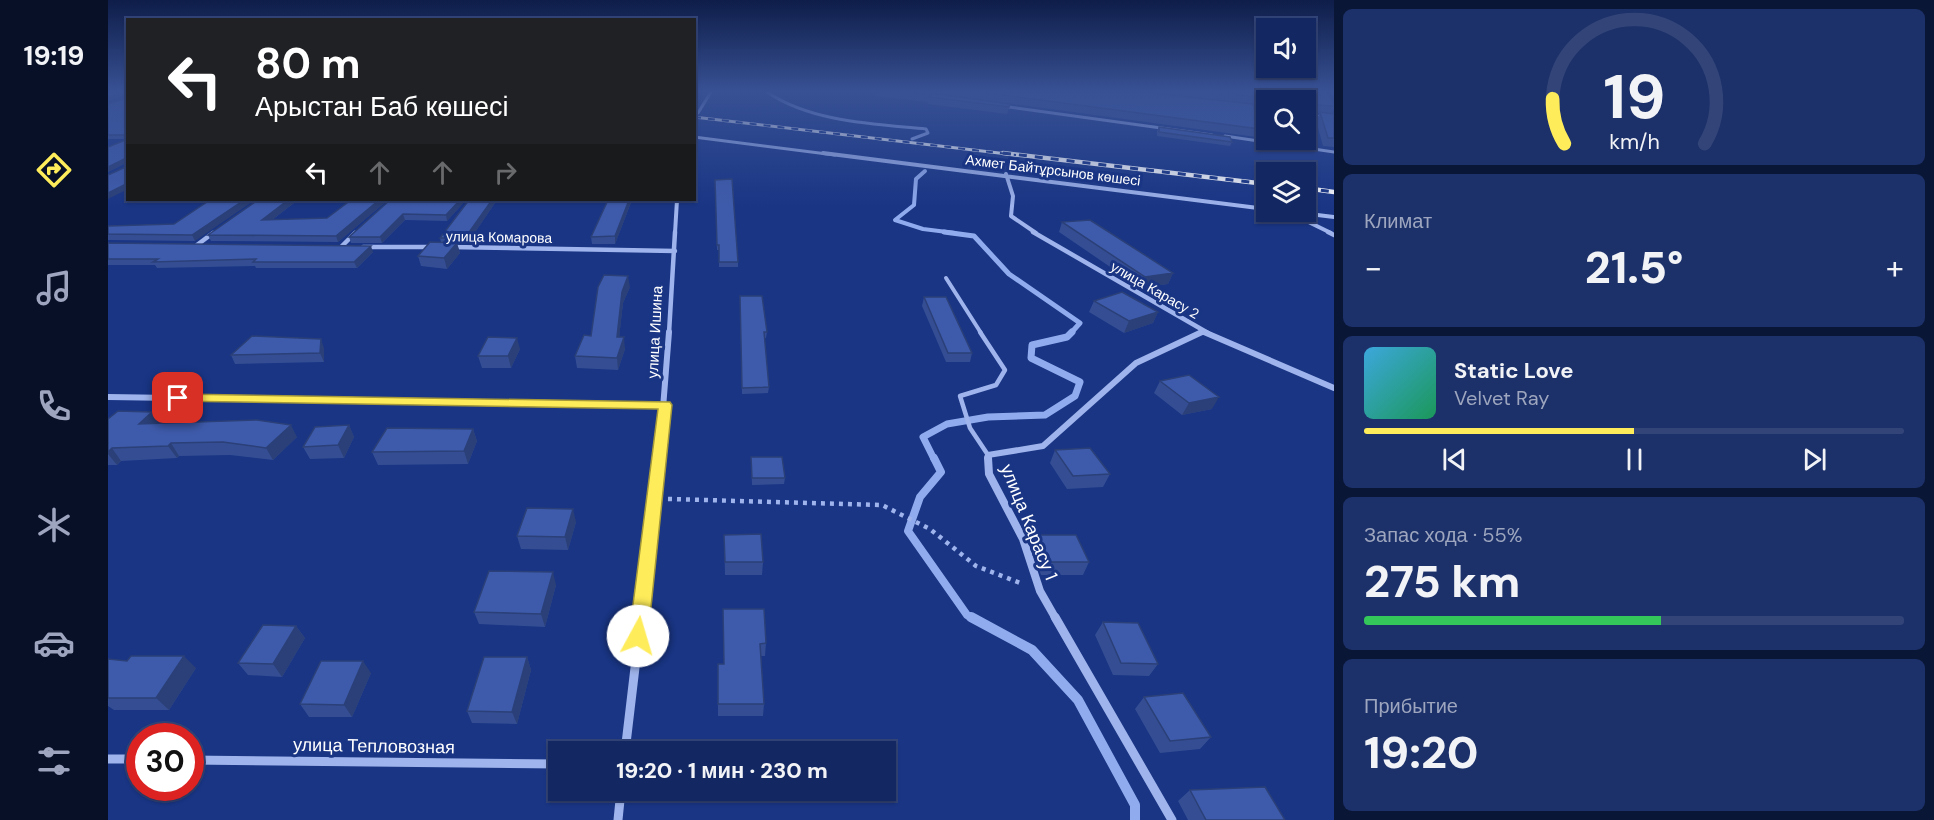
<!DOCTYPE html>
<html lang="ru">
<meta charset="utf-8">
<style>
body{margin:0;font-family:"DM Sans",sans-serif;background:#1c3069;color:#f1f3f6;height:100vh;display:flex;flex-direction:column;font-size:22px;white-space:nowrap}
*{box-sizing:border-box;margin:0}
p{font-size:20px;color:#9da6be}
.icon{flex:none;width:33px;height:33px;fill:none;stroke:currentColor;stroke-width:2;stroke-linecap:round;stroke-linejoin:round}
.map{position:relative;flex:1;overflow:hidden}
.side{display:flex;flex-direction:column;gap:9px;padding:9px;background:#0a1636;width:600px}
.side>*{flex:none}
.hud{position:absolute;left:18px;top:18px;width:570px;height:183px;border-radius:0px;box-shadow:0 2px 4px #0004,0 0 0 2px #324478;background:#202124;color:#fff;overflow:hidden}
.controls{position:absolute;left:1148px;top:18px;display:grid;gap:12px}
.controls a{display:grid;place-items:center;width:60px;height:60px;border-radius:0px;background:#132863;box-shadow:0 2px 4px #0004,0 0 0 2px #324478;font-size:30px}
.speed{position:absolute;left:18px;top:723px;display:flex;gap:12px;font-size:30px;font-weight:700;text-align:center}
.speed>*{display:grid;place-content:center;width:78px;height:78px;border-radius:50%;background:#132863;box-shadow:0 2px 4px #0004,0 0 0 2px #324478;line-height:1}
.speed .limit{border:9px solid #d22;background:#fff;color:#111}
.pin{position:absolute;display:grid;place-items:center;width:51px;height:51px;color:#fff;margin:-26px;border-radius:12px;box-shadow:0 3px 9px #0006}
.me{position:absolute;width:66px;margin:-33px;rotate:6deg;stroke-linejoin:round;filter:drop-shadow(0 0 4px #0008)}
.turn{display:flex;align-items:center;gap:21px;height:126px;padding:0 30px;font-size:27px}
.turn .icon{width:78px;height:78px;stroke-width:2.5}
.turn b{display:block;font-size:42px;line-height:51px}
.lanes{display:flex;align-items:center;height:57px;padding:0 30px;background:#0003;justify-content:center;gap:30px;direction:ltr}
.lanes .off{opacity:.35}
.big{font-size:45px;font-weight:800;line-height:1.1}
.side .card{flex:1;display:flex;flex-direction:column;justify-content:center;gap:9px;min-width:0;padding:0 21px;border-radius:9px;background:#1c3069}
.side .dial{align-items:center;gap:0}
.dial svg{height:156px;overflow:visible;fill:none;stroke:#324478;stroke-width:7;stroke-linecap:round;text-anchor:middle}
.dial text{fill:#f1f3f6;stroke:none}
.song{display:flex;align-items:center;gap:18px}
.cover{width:72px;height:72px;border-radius:9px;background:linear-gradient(135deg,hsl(200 70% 55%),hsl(150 70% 35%))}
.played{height:6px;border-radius:3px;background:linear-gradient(90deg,#feec5a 50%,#324478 50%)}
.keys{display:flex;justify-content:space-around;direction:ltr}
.heat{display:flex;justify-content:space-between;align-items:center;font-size:33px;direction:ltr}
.charge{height:9px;border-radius:4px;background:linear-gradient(90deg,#34c759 55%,#324478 0)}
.trip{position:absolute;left:440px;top:741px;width:348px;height:60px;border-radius:0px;background:#132863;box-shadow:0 2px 4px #0004,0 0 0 2px #324478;font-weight:800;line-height:60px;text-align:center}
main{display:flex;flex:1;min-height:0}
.menu{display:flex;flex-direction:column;width:108px;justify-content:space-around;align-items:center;background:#081028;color:#9da6be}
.menu .icon{width:42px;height:42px}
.menu .selected{color:#feec5a}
.menu b{font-size:27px;color:#f1f3f6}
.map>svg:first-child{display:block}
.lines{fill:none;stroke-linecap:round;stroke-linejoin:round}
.stream-far5{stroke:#91acee;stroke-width:3}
.stream-far4{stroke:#91acee;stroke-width:4}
.stream-far3{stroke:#91acee;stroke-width:5}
.stream-far2{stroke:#91acee;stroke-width:7}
.stream-far1{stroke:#91acee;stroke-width:8}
.stream{stroke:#91acee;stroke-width:10}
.path{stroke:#9fb4ec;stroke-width:4.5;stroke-dasharray:4 5;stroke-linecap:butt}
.service-far1{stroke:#9fb4ec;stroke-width:4}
.service{stroke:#9fb4ec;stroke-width:4.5}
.minor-far5{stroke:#9fb4ec;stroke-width:3}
.minor-far4{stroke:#9fb4ec;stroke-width:4}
.minor-far3{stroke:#9fb4ec;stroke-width:4.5}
.minor-far2{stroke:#9fb4ec;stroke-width:6}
.minor-far1{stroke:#9fb4ec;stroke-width:8}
.minor{stroke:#9fb4ec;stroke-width:9}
.rail-far1-casing{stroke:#fff;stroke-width:3}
.rail-casing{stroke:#fff;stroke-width:4.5}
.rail-far1{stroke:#193584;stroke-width:2;stroke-dasharray:7;stroke-linecap:butt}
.rail{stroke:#193584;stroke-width:3;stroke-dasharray:8;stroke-linecap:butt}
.wall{fill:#354e93}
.shaded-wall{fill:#2b4078}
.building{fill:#3e5bab;stroke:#2b4078;stroke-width:1.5}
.route{fill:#feec5a;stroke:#a5993a;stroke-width:1.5}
.labels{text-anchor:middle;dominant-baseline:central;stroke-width:6;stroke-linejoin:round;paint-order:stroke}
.far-street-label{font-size:14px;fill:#fff;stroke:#193584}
.street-label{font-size:15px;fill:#fff;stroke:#193584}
.near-street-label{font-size:18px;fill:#fff;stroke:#193584}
</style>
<main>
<nav class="menu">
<b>19:19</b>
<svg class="icon selected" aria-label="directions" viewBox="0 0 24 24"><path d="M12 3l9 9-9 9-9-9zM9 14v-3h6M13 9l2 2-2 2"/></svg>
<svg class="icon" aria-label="music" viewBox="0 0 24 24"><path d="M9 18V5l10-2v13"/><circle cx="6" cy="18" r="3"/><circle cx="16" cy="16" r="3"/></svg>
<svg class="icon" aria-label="phone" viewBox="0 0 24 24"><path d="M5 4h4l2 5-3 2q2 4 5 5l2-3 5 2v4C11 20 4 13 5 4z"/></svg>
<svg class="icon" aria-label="climate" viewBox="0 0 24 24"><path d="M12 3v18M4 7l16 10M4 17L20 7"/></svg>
<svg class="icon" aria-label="car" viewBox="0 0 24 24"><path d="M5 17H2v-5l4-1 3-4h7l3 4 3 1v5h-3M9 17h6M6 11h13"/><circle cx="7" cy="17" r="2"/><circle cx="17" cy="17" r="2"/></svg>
<svg class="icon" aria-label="filters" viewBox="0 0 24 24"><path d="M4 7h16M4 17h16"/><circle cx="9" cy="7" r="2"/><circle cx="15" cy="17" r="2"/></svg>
</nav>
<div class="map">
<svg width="1226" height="820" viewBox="0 0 1226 820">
<rect width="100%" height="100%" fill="#193584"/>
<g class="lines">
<path class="stream-far5" d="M659 92C703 122 766 124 818 129L820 133 804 139"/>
<path class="stream-far4" d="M817 171 808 179 806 205 787 220 815 229 847 233"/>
<path class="stream-far3" d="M836 232 866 236 901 274 972 323 963 333"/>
<path class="stream-far2" d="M826 459 815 437 839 424 880 417 937 415 967 396 972 382 923 358 924 345 959 337 964 332"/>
<path class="stream-far1" d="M826 458 833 472 812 497 800 531 859 615 866 619"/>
<path class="stream" d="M863 617 924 650 970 700 1027 805V820"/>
<path class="path" d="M560 499 774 505 822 529 868 566 915 584"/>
<path class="service-far1" d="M838 278 873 333"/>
<path class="service" d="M872 332 897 370 888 385 852 396 862 428 880 455"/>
<path class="minor-far5" d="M894 106 1104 135
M1141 108 1158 110
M590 113 603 92
M1197 115 1226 118
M1117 136 1226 152
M586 137 727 155"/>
<path class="minor-far4" d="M715 153 1158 209
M898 174 905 196 903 216 928 233
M1180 212 1223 233
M1185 212 1226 217
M567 233 569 200"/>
<path class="minor-far3" d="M925 232 1100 333
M1220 232 1226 235
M89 245 105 233
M233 247 247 233
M255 247H326
M342 247 567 251
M561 333 567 232
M1091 333 1095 331"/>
<path class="minor-far2" d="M1096 332 1226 388
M0 397 557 405
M551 459 561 332
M880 459V455L935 446 1028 363 1094 332"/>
<path class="minor-far1" d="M880 458 881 474 915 539 932 591 948 619
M532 619 551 458"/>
<path class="minor" d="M947 617 1064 820
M517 752 533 617
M0 759H32
M82 760 450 764
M510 820 513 790"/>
<defs>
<path id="rail-far1" d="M586 117 908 155"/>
<path id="rail" d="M895 153 1158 184
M1197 188 1226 192"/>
</defs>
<use href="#rail-far1" class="rail-far1-casing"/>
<use href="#rail" class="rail-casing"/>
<use href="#rail-far1" class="rail-far1"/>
<use href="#rail" class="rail"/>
</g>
<path class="wall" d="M768 92H815L902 104 899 114 820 104V102L767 96Z
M817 92H1148L1149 97 1145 105 1152 129 1148 137Z
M1200 92H1219L1226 104V109L1224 113 1226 114V147L1215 146 1208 120 1212 113 1206 112Z
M20 98V164L18 163 0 172 19 139H0V104Z
M1051 127 1124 142 1122 146 1049 136V131Z
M607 180 630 262V267H611V250H609Z
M102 200 87 241 0 240V226L66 224Z
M190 200 164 220 219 218 243 200H280L230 242 103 241 100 235Z
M282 200H358L339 221 297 220 274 243H243L241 237Z
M361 200H389L359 244H349L352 253 339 269 313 266 310 256 333 242 332 238Z
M500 200H528H524L507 244H484L483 237Z
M954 222 1065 273 1060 284 1033 288 951 232Z
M0 243 265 252 249 268H148L147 266 49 268 47 265H0Z
M522 287 515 303 511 337 517 349 510 370 469 368 467 356Z
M632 296 659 332 658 338H656L661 387 660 393 634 394Z
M816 297 864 353 862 362H838L814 306Z
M986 301 1050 312 1045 323 1016 333 981 312Z
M216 348V362L127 364 123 355Z
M412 349 403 368H374L370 356Z
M1052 381 1104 409 1074 415 1046 393Z
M0 419 51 423 189 437 165 460 122 455 71 456 69 458 13 461 9 465H0Z
M241 425 246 437 236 458 202 459 195 447Z
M365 429 369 441 360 464 270 465 264 452Z
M947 450 1002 474 995 487 959 489 942 463Z
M643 457 677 478 676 484 644 485Z
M468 522 460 550 413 549 409 536Z
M616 535 655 562 654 575H617Z
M930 535 981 562 975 575H933L924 548Z
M448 585 437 627 371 624 366 612Z
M615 609 658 643 657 656H653L656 704 655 716H610V664H616Z
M995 622 1050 664 1041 676 1005 675 987 635Z
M188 626 197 638 174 677 140 675 130 663Z
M419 657 423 670 409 724 364 723 359 711Z
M0 659 88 668 61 710H6L0 706Z
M263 673 244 717H201L192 704Z
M1036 697 1103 737 1092 749 1052 753 1027 709Z
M1082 790 1177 820H1080L1070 801Z"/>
<path class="shaded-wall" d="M14 92H17L19 94 0 101V97Z
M16 159 18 163 0 172V167Z
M20 183V189L0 199V193Z
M136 200H147L87 241 84 235Z
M180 200H190L156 226 154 220Z
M271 200H280L230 242 228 236Z
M352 200H358L339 221 338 215Z
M384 200H389L359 244 357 238Z
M521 200H524L507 244V236Z
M295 214 297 220 274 243 272 237Z
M349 243 352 253 339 269 336 258Z
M263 246 265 252 249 268 246 262Z
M1065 273 1060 284 1033 288 1037 277Z
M520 276 522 287 515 303 510 349 509 337 514 292Z
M1050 312 1045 323 1016 333 1021 321Z
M516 337 517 349 510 370 509 358Z
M409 338 412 349 403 368 400 356Z
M213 339 216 348V362L212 353Z
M1111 397 1104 409 1074 415 1081 403Z
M44 412 52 424H31Z
M183 425 189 437 165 460 158 448Z
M241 425 246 437 236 458 230 445Z
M365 429 369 441 360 464 356 451Z
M63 443 71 456 69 458 60 446Z
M4 448 13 461 9 465 0 454V452Z
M465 509 468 522 460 550 457 537Z
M445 572 448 585 437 627 433 614Z
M188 626 197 638 174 677 165 664Z
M76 656 88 668 61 710 48 698Z
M419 657 423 670 409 724 404 712Z
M255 661 263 673 244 717 236 705Z"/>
<path class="building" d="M0 92H14L0 97Z
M795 92H815L902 104 901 107 821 97 823 95Z
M872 92H1033L1145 104 1152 129Z
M1098 92H1148L1149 97Z
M1206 92H1219L1226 104V106L1210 105Z
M20 98V135H0V104Z
M1212 112 1226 114V138H1220Z
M1051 127 1122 137 1124 142 1051 132Z
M20 139V160L16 159 0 167V147Z
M20 166V183L0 193V175Z
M624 179 630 262H611V245H609L607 180Z
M102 200H136L84 235 0 234V226L66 224Z
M150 200H180L154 220 219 218 243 200H271L228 236 100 235Z
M282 200H352L338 215 295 214 272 237H241Z
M361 200H384L357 238H332Z
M500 200H521L507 236 483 237Z
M982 220 1065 273 1037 277 954 222Z
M322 242 349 243 336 258 310 256Z
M0 243 263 246 246 262H145L148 259 45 262 50 259H0Z
M496 275 520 276 514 292 509 337H516L509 358 467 356 476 335 483 336 490 287Z
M1014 292 1050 312 1021 321 986 301Z
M632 296H654L659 332H656L661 387 634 388Z
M816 297H838L864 353H840Z
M144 336 213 339 212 353 123 355Z
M380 337 409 338 400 356H370Z
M1081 375 1111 397 1081 403 1052 381Z
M10 411 44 412 31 424 149 420 183 425 158 448 115 442 63 443 60 446 4 448 0 452V419Z
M241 425 230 445 195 447 207 427Z
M279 428 365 429 356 451 264 452Z
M982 448 1002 474 965 476 947 450Z
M643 457H674L677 478H644Z
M419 508 465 509 457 537 409 536Z
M653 534 655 562H617L616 535Z
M930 535H968L981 562H939Z
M381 571 445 572 433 614 366 612Z
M615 609H656L658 643 652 644 656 704H610V664H616Z
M995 622 1030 623 1050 664 1013 663Z
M155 625 188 626 165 664 130 663Z
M23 656H76L48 698H0V659L19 661Z
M376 657H419L404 712 359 711Z
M213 661H255L236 705 192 704Z
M1075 693 1103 737 1062 741 1036 697Z
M1157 787 1177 820H1098L1082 790Z"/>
<linearGradient id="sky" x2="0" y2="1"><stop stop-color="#0e1d49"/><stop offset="0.44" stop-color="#385194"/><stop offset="1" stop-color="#385194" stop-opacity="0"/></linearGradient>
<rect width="1226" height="207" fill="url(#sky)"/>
<path class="route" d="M70 394 562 402 564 405 540 636 537 642 530 645 524 642 521 636 550 409 65 401 63 398Z"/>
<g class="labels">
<g class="far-street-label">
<text transform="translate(945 170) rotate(7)">Ахмет Байтұрсынов көшесі</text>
<text transform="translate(391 237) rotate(1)">улица Комарова</text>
<text transform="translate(1047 290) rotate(30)">улица Карасу 2</text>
</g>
<g class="street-label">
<text transform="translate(547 332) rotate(-87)">улица Ишина</text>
</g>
<g class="near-street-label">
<text transform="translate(921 522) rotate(68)">улица Карасу 1</text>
<text transform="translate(266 746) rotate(1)">улица Тепловозная</text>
</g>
</g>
</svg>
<div class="controls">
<a><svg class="icon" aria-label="sound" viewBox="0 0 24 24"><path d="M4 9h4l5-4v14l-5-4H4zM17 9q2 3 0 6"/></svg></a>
<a><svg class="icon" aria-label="search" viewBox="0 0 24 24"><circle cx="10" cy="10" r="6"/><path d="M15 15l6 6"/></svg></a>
<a><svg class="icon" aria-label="layers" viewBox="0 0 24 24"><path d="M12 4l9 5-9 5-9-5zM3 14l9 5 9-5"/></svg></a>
</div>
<div class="speed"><div class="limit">30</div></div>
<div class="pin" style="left:70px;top:398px;background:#d93025"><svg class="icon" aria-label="arrive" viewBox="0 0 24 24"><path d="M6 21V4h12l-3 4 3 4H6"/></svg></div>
<svg class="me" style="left:530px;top:636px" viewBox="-20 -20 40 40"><circle r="19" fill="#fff"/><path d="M0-13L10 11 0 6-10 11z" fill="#feec5a"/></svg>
<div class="trip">19:20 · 1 мин · 230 m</div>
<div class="hud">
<div class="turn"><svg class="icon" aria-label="left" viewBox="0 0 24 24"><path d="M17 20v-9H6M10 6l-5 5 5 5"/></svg><div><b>80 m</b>Арыстан Баб көшесі</div></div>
<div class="lanes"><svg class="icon" aria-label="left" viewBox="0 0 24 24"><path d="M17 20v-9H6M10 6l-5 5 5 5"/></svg><svg class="icon off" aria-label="ahead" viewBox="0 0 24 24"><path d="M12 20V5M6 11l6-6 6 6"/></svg><svg class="icon off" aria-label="ahead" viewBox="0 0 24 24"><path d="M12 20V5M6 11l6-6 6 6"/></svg><svg class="icon off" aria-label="right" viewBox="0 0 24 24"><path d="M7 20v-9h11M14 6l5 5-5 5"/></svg></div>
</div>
</div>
<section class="side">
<div class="card dial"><svg viewBox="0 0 100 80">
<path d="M14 69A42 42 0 1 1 86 69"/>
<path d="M14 69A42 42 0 0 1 8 46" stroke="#feec5a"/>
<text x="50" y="56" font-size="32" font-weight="700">19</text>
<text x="50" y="72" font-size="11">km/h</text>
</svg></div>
<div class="card"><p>Климат</p>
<div class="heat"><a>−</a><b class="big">21.5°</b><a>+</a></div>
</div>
<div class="card">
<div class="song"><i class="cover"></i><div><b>Static Love</b><p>Velvet Ray</p></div></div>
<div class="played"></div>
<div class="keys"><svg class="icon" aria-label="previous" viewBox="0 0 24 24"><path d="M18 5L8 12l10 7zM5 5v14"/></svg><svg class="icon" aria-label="pause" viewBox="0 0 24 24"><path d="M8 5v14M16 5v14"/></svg><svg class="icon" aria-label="next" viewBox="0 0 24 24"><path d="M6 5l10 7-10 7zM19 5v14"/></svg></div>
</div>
<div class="card"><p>Запас хода · 55%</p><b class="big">275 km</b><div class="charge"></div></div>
<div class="card"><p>Прибытие</p><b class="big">19:20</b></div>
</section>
</main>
